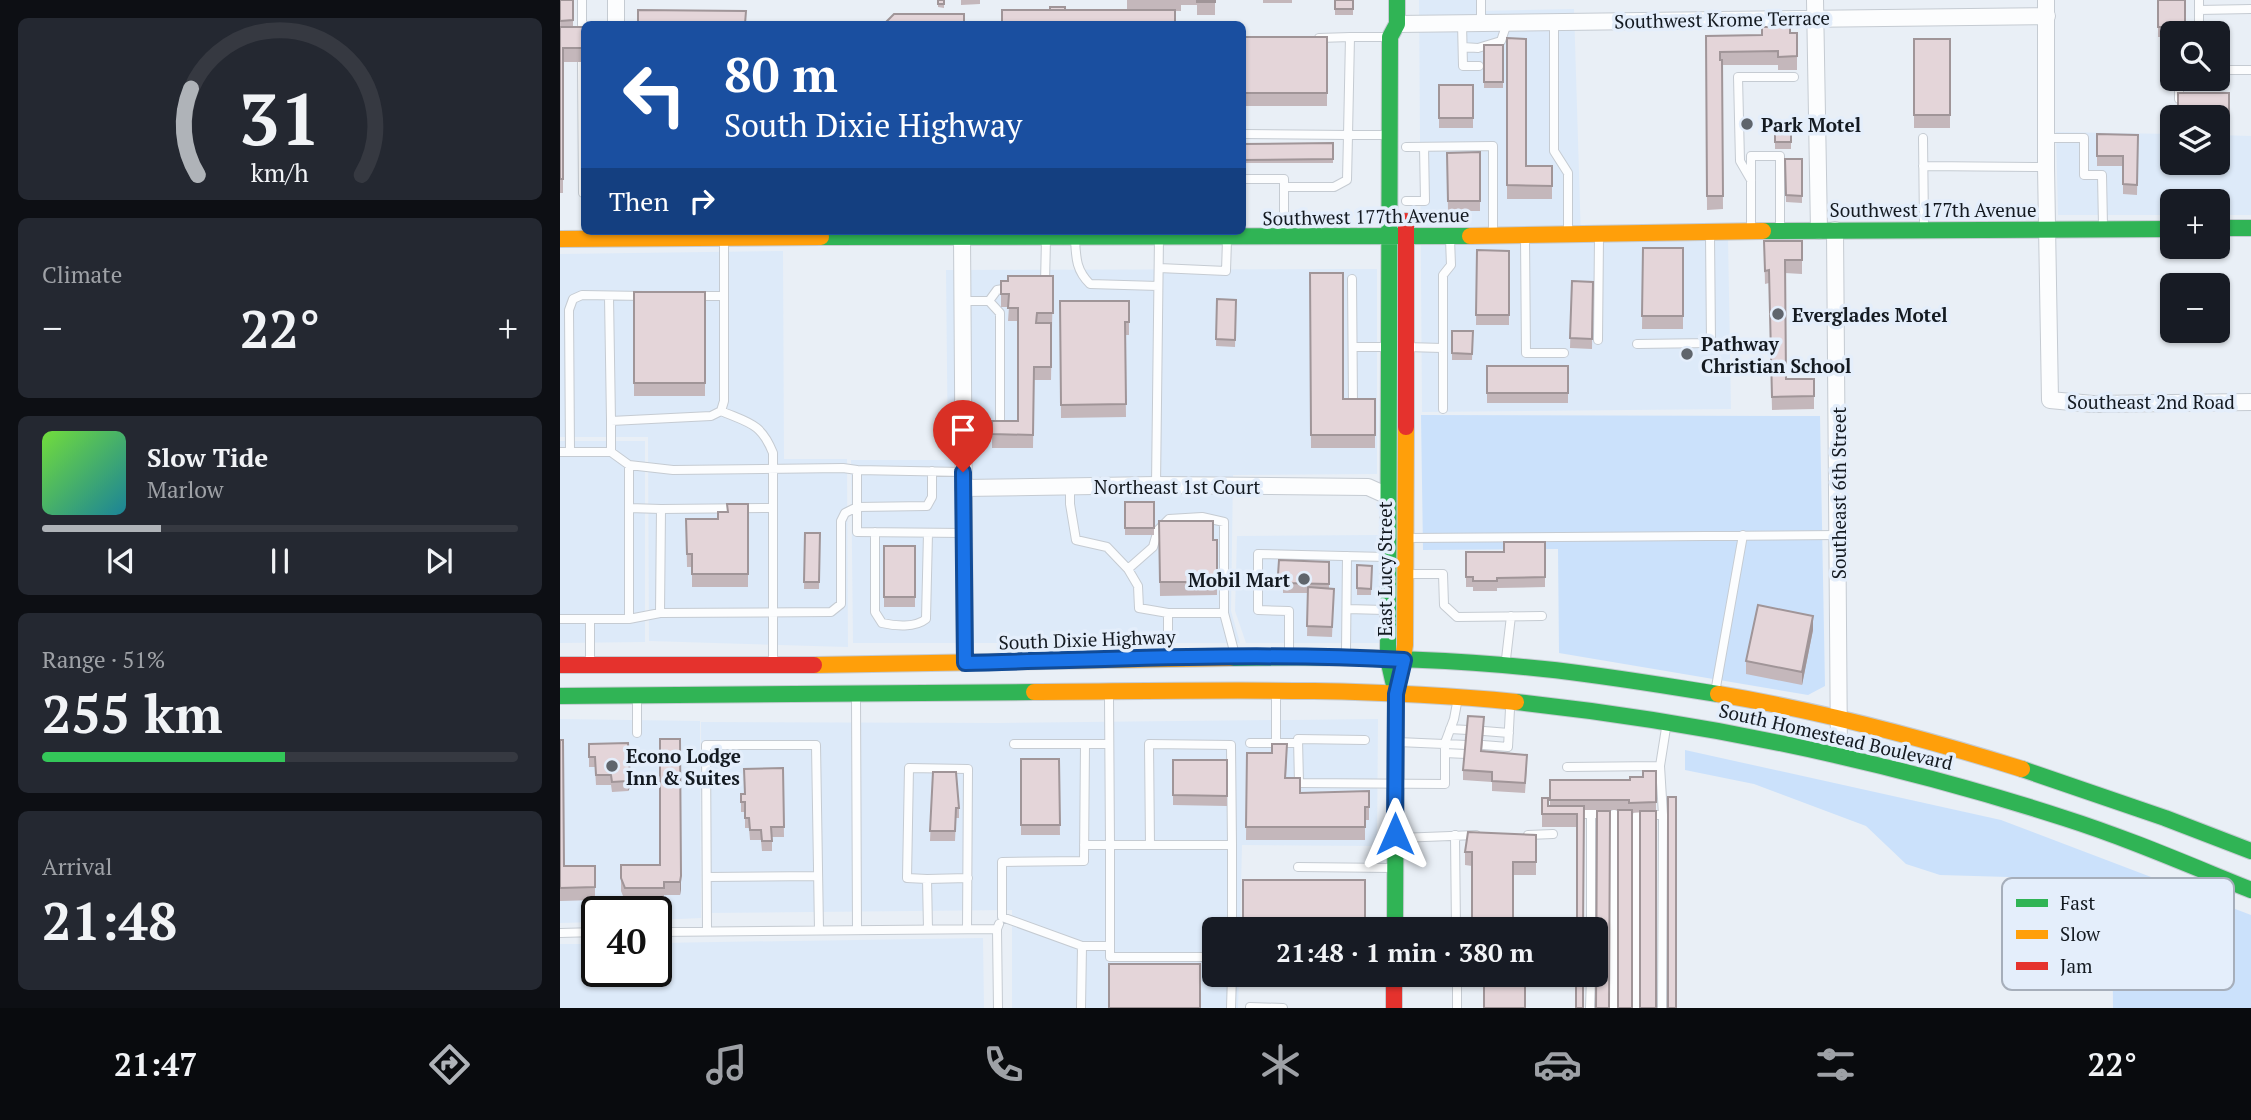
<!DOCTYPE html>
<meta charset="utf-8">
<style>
body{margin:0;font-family:"PT Serif",serif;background:#242831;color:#f1f3f6;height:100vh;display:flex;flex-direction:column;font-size:26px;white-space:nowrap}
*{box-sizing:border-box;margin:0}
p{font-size:23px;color:#9ea1a6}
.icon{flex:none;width:38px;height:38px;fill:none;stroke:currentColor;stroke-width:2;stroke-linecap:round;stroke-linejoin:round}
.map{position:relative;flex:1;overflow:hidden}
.sheet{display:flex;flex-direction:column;gap:18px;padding:18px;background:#0d0f14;width:560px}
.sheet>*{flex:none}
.guide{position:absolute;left:21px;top:21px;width:665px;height:214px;border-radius:10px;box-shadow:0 2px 5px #0004;background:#1a4fa0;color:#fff;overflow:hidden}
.controls{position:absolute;left:1600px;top:21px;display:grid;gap:14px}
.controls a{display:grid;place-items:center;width:70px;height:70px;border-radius:10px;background:#171b24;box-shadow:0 2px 5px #0004;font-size:35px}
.speed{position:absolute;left:21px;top:896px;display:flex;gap:14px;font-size:35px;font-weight:700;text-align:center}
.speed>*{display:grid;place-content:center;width:91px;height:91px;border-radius:50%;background:#171b24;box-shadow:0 2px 5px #0004;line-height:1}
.speed .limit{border:4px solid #111;border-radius:10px;background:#fff;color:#111}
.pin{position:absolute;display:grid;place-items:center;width:60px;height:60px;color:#fff;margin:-72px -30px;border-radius:50% 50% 50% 0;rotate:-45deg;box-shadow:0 0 7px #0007}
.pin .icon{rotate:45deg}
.me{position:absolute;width:77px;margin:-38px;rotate:0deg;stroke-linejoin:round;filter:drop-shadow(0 0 5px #0008)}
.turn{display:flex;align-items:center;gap:24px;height:147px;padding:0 28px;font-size:32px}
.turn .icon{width:91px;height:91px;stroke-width:2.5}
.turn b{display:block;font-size:49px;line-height:60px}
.then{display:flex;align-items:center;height:66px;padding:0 28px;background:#0003;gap:14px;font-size:26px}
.big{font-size:52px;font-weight:600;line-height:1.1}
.sheet .tile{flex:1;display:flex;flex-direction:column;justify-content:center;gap:10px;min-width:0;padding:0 24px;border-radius:10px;background:#242831}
.sheet .dial{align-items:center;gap:0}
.dial svg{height:182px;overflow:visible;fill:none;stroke:#363941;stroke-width:7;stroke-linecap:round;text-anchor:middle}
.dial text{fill:#f1f3f6;stroke:none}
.song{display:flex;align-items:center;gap:21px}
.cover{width:84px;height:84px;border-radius:10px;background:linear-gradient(135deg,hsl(100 70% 55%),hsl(190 70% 35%))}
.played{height:7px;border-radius:4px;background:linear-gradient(90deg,#afb3b8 25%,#363941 25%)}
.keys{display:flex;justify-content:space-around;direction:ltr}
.heat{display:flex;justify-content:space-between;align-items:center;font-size:38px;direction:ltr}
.charge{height:10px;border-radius:5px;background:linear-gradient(90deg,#34c759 51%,#363941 0)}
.trip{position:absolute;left:642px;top:917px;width:406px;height:70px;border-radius:10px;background:#171b24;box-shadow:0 2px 5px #0004;font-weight:600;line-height:70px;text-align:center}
.tabs{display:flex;height:112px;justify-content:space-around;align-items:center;background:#090b0e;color:#9ea1a6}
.tabs .icon{width:49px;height:49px}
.tabs .selected{color:#afb3b8}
.tabs b{font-size:32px;color:#f1f3f6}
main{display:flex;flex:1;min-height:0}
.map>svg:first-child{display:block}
.built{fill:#ddeaf9}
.green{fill:#cbe1fb}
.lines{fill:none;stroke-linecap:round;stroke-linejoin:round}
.lane-casing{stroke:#c5cbd2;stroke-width:10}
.street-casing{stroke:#c5cbd2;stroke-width:18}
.fast-casing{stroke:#c5cbd2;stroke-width:18}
.slow-casing{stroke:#c5cbd2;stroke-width:18}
.jam-casing{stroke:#c5cbd2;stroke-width:18}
.lane{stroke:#fcfdfe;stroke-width:8}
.street{stroke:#fcfdfe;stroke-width:16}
.fast{stroke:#30b455;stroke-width:16}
.slow{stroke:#ff9f0a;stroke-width:16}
.jam{stroke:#e5322d;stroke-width:16}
.wall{fill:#c4b7bb}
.shaded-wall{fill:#a09598}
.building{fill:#e4d5d9;stroke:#a09598;stroke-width:2}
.route-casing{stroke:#114b97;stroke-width:18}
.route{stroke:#1a73e8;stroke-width:12}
.poi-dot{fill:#5f656c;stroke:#e4eefb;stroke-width:2.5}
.labels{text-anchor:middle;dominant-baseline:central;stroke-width:7;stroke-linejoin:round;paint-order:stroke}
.street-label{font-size:19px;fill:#141a21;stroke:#e4eefb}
.poi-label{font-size:19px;font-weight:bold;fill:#141a21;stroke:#e4eefb;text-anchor:start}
.key{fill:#e4eefb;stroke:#a6aeba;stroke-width:2}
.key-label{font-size:19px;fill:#141a21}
</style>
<main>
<section class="sheet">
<div class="tile dial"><svg viewBox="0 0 100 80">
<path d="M14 69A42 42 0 1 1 86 69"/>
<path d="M14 69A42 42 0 0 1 11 31" stroke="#afb3b8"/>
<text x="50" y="56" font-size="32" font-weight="700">31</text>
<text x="50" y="72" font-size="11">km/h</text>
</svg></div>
<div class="tile"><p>Climate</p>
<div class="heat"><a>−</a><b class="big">22°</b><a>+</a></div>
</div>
<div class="tile">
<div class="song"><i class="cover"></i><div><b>Slow Tide</b><p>Marlow</p></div></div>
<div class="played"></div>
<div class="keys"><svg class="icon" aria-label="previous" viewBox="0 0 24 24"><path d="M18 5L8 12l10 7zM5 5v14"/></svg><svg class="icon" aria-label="pause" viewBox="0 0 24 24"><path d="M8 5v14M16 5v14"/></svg><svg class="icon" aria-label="next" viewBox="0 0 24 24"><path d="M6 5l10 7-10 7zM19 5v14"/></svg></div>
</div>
<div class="tile"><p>Range · 51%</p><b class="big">255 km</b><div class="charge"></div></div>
<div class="tile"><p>Arrival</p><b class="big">21:48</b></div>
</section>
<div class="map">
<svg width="1691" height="1008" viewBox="0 0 1691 1008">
<rect width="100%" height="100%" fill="#e9eff6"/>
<path class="built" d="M859 0H918L919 11 1014 9 1021 239 1168 238 1171 409 862 412Z
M1496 132 1612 134V163H1657V135L1691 136V215H1657V201H1612V215H1498Z
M223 251 224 459H287L288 647 89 641 88 437H0V254Z
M817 269V474L673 475 671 611 680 643H293L291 460H388L386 270Z
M0 441H85V642L0 643Z
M820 535 821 643H686L675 611 677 536Z
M0 719 140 721 141 918 96 920V912H37V922L0 923Z
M818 719 817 846 682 845 680 929H654V975H679L678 1008H452V910L142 913 141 722 439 723Z
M423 938 424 1008H0V944H37V971H96V943Z"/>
<path class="green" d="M861 415 1260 416 1265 686 1248 695 999 653 998 549 863 550Z
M1125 750 1441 820 1691 915V1008H1553L1552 880 1380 875 1346 864 1306 826 1194 784 1125 770Z"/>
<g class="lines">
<defs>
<path id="lane" d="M22 0V25H24
M921 0V24
M1639 0V33
M1639 10 1691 9
M994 21V151L1008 173V231
M902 23 903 66H919
M790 37H827
M759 38 790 37 788 135H828
M903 47 918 48 941 41 947 23
M22 62 23 193
M1657 70H1691
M1619 99V79
M682 134 788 135 787 180 774 187H724
M1363 138 1364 226
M1486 138H1524V175H1542L1543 226
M846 147 933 146V232
M1363 166 1486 167
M682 179H724V236
M1191 180 1180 161 1178 77H1234
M846 201H865L864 147
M1191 229V156H1220V230
M965 238 966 353H1004
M515 239C516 258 516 270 530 284L598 286
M599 268 666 271 667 240
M792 279 793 406
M482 284 485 283 486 239
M135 296H164
M49 297 51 421
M402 301H429L440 313V428H403
M429 301 437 290 449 288
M1038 340 1039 237
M1077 344 1151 343 1150 235
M793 347H827
M847 347 882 348
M883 409V275L891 265 890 239
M161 411C189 423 201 423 213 453V659
M0 452H51L69 465 113 470 283 468 297 470
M10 452 9 310 13 299 22 295 84 296
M51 452V421L151 416 161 411 164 401V242
M69 465V619
M403 472 297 470V532L404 533
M596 485 599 237
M510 487V504L516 540 547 547 568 569
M69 508 101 509
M642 517 664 522V613H608L579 608 578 586 568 569 593 547 598 530 609 519Z
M315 532V612L322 623C335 626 355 628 366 619L368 533
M847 538 1278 535
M848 574H883L884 605 897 617 982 616
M787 609 825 610
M100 613 101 509 213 508
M664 613 674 651
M0 619H69L100 613 271 612 281 604V521L285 513 297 507 367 506 372 497V471
M30 619V659
M786 651 787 556
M608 652V613
M729 653V611L698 610V554L826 557
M946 659 951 616
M1156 687 1183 535
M296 698 297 930
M549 698 550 845H672L671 745 589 744 590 845
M77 702V733
M890 729 908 730
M924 731 949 733
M805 740 738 739 739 783 885 784V743L894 719 897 703
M838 742 907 745
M690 743H738
M716 743V697
M454 744H549
M923 745 948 747 950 709
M885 753 906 754
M1007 767 1100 766 1106 728
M1013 814H1046
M1097 815H1103L1100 766
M895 835 896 929
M968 835 993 834
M839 838 916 835
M524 845H550V957H654
M672 845V929
M738 867 832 868
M147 877 258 876
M367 879 408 878
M368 929 367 879 347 878 349 768 408 769 407 929
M1031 929V814
M147 931 146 745H256L259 930
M96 932 437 929
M0 933 37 932
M522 946 442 917V862L524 861 525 744
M897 975V1008
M690 1007 723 1008
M438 1008 437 929 439 924
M521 1008 522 946H550
M671 1008 672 975
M1030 1008 1031 975
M1053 1008 1054 814
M1075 1008 1077 815
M1102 1008 1103 815"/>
<path id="street" d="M56 0V24
M1255 0 1259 231
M1486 0V167L1490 400 1533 404 1691 402
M837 24 1487 16
M1275 230 1279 755
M402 237 405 663
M403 488 596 485 808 487 828 496"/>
<path id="fast" d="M1657 228H1691
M1203 231 1612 229
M261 237 910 236
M670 658C774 656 880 658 984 669 1042 675 1100 685 1158 694
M0 696 474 692
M956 702C1143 722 1325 760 1504 818 1567 838 1629 865 1691 890
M1462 769 1605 818 1691 851
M835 929 836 694 828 659 830 37 837 24V0"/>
<path id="slow" d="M910 236 1203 231
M0 239 261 237
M254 665 670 658
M840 676 845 645 846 427
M474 692C635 691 796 686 956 702
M1158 694C1261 711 1363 738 1462 769"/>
<path id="jam" d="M846 427V221
M0 665H254
M834 975V1008"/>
</defs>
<use href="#lane" class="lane-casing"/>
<use href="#street" class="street-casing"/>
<use href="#fast" class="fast-casing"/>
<use href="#slow" class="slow-casing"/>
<use href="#jam" class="jam-casing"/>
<use href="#lane" class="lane"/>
<use href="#street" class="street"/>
<use href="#fast" class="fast"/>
<use href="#slow" class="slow"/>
<use href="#jam" class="jam"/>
</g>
<path class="wall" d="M0 0H13V27H24V62H3V193H0Z
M384 0V8L378 7V4Z
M401 0H420V4L401 5Z
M567 0H655V15H637V5H621V11L505 10H567Z
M703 0H732V3H703Z
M775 0H793V15H775Z
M1598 0H1625V33H1612V37H1598Z
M1237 33V70H1218V65H1162L1163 209 1147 210 1146 36 1202 35Z
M682 37H767V106H682Z
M947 38 966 166H992V199H947Z
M1354 39H1390V128H1354Z
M924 45H943V88H924Z
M879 85H913V128H879Z
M1618 93H1669V125L1657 126V117H1618Z
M1215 126H1231V149H1215Z
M1537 134 1578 135 1577 195 1563 194V166H1537Z
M773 143V163H682V144Z
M920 152V211H888L887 153Z
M1225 159H1242V203L1226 202Z
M1204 241H1242V274L1225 273 1226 379H1254V409L1212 410 1209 283 1205 284Z
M1083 248H1123V329H1082Z
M917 250 949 251V325H916Z
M750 273 783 399H815V448H751Z
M493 276 491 380H474L473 448H432V421H458V321H448L449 307H441V281Z
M1012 281 1033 282 1032 349 1010 348Z
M74 292H145V396H74Z
M657 299 676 300 675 347 656 346Z
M500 301H569V335H565L566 417 501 418Z
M892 331H913L912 360H892Z
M927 366H1008V403H927Z
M565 502H594V535H565Z
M188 504V587H132V567H127L126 519H158L168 512Z
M599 521 653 540H657V595L600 596Z
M245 533H260L259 589H244Z
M985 542V587L937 588V591H913V587H906V552H944Z
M324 546H355V607H324Z
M719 560 769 562V588L774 589 772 637 747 636 748 593H723V585H718Z
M797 565 812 566 811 595H797Z
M1253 630 1242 685 1186 674V661Z
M924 727 922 751 967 765 965 793 932 791V782L903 780V770Z
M100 739 121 889 120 895H104V901H65L61 891V865H100Z
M0 740 4 866H35V900L0 901Z
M68 743 70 788 68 791 52 792 51 785H36L35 767H29V744Z
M687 753H712L727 757 726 778 740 793 809 791V820H805V840H686Z
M461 759H499L500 835H461Z
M613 760H667V806L613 805Z
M223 768 224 837H212V851H202L201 840H190L189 828H185V812H181V794H184Z
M1096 771V811L1072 813 1069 810H1024L1017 827H982V798L988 806H990V780H1070L1083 777Z
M373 772 399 808V818H396L395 841H370Z
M976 835V875H953L912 866 905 865V852Z
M911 975H965L924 986H911Z"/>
<path class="shaded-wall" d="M1253 616V630L1242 685V672Z
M70 778V788L68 791V781Z
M121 876V889L120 895V882Z"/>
<path class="building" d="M0 0H13V20L0 21Z
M378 0H384V4H378Z
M637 0H655V2H637Z
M775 0H793V9H775Z
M1598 0H1625V27H1598Z
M490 7H505V10H490Z
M78 10 186 11 185 24H78Z
M442 10H615V24H442Z
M334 14H404V24H324Z
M0 27H24V48H3V179H0Z
M1202 27H1230V33H1237V56L1218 57V51L1160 52V60H1162L1163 196H1147L1146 36 1202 35Z
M682 37H767V93H682Z
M947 38 966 39V166H992V186L947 185Z
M1354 39H1390V115H1354Z
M924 45H943V82H924Z
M879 85H913V118H879Z
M1618 93H1669V115L1618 116Z
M1215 126H1231V142H1215Z
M1537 134 1578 135 1577 185 1563 184V156H1537Z
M773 143V159L682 160V144Z
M920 152V201H888L887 153Z
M1225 159H1242V196L1226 195Z
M1204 241H1242V260H1225L1226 379H1254V396L1212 397 1209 270 1205 271Z
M1083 248H1123V316H1082Z
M917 250 949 251V315H916Z
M750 273H783V399H815V435H751Z
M448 276H493V313H477L476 323H491V367H474L473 435 432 434V421H458V308H448L449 294H441V281H448Z
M1012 281 1033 282 1032 339 1010 338Z
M74 292H145V383H74Z
M657 299 676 300 675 340 656 339Z
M500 301H569V322H565L566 404 501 405Z
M892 331H913L912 354 892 353Z
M927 366H1008V393H927Z
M565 502H594V528H565Z
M167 504H188V574H132V554H127L126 519H158V512H168Z
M599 521H653V540H657V582H600Z
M245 533H260L259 582H244Z
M944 542H985V577L937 578V581H913V577H906V552H944Z
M324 546H355V597H324Z
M719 560 769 562V584L723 583V575H718Z
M797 565 812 566 811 589 797 588Z
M748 587 774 589 772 627 747 626Z
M1198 605 1253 616 1242 672 1186 661Z
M908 716 924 717 921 751 967 755 965 783 932 781V772L903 770Z
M100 739H120L121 876 120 882H104V888H65L61 878V865H100Z
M0 740H3L4 866H35V887L0 888Z
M68 743 70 778 68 781 52 782 51 775H36L35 757H29V744Z
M712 744H727L725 778H740V793L809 791V807H805V827H686L687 753H712Z
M461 759H499L500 825H461Z
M613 760H667V796L613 795Z
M223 768 224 827H211L212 841H202L201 830H190L189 818H185V802H181V794H185L184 769Z
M1083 771H1096V802L1069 803V800H990V780H1070V777H1083Z
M373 772H396L399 808H396L395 831H370Z
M1108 797H1116V1008H1108Z
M982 798H988V806H1024L1023 929H1017V814H982Z
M1058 810H1072V1008H1058Z
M1037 811H1050L1049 1008H1036Z
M1080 811H1096V1008H1080Z
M908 832 976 835V862H953V929H912V852H905Z
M683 880H805V929H683Z
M549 964H640V1008H549Z
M924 975H965V1008H924Z
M1016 975H1023V1008H1016Z"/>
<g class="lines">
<defs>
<path id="route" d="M403 472 405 663C552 659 698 652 844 660L836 694 835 834"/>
</defs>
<use href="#route" class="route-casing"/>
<use href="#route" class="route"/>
</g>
<g class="poi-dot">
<circle cx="1187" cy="124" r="7"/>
<circle cx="1218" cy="314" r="7"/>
<circle cx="1127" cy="354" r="7"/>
<circle cx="744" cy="579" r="7"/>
<circle cx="52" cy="766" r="7"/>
</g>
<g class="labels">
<g class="street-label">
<text transform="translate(1162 19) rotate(-1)">Southwest Krome Terrace</text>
<text x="1373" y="209">Southwest 177th Avenue</text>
<text transform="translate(806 216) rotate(-1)">Southwest 177th Avenue</text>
<text x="1591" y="401">Southeast 2nd Road</text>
<text x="617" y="486">Northeast 1st Court</text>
<text transform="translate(1278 493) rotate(-90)">Southeast 6th Street</text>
<text transform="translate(824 569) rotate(-90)">East Lucy Street</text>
<text transform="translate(527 639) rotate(-2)">South Dixie Highway</text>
<text transform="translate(1276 736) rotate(13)">South Homestead Boulevard</text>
</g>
<g class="poi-label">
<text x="1201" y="124">Park Motel</text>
<text x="1232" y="314">Everglades Motel</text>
<text x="1141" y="343">Pathway<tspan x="1141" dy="22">Christian School</tspan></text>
<text x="730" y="579" text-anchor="end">Mobil Mart</text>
<text x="66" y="755">Econo Lodge<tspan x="66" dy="22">Inn &amp; Suites</tspan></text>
</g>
</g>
<rect x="1442" y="878" width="232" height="112" rx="10" class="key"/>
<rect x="1456" y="899" width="32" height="8" fill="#30b455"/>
<rect x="1456" y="930" width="32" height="9" fill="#ff9f0a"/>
<rect x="1456" y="962" width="32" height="8" fill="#e5322d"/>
<g class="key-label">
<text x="1500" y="910">Fast</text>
<text x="1500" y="941">Slow</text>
<text x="1500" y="973">Jam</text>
</g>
</svg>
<div class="controls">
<a><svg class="icon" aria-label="search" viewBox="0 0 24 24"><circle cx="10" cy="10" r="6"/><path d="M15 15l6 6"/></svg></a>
<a><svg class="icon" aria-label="layers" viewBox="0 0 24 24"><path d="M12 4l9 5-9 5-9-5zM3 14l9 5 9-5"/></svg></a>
<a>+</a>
<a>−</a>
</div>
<div class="speed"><div class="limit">40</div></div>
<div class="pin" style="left:403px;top:472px;background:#d93025"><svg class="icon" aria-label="arrive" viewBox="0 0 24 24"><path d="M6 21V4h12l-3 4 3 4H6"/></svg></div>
<svg class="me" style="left:835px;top:834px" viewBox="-20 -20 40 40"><path d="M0-17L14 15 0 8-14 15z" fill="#1a73e8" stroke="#fff" stroke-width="4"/></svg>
<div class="trip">21:48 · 1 min · 380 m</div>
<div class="guide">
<div class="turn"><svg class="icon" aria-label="left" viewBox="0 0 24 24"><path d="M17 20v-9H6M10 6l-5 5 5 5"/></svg><div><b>80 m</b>South Dixie Highway</div></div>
<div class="then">Then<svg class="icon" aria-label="right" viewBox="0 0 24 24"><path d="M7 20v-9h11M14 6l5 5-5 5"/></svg></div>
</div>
</div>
</main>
<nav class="tabs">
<b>21:47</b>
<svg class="icon selected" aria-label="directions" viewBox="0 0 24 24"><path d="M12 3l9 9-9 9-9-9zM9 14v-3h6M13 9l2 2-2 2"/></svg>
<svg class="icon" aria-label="music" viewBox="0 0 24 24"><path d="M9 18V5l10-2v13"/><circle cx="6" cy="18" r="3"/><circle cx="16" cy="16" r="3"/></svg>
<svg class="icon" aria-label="phone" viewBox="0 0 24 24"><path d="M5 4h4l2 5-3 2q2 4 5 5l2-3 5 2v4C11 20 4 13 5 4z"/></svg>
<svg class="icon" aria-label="climate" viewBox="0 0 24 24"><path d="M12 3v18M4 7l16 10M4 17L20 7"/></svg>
<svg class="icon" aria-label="car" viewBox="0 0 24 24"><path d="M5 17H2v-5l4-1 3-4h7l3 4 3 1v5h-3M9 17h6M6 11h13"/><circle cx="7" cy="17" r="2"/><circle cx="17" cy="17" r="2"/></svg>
<svg class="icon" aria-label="filters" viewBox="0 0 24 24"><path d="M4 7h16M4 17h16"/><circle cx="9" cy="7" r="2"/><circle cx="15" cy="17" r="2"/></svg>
<b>22°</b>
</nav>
